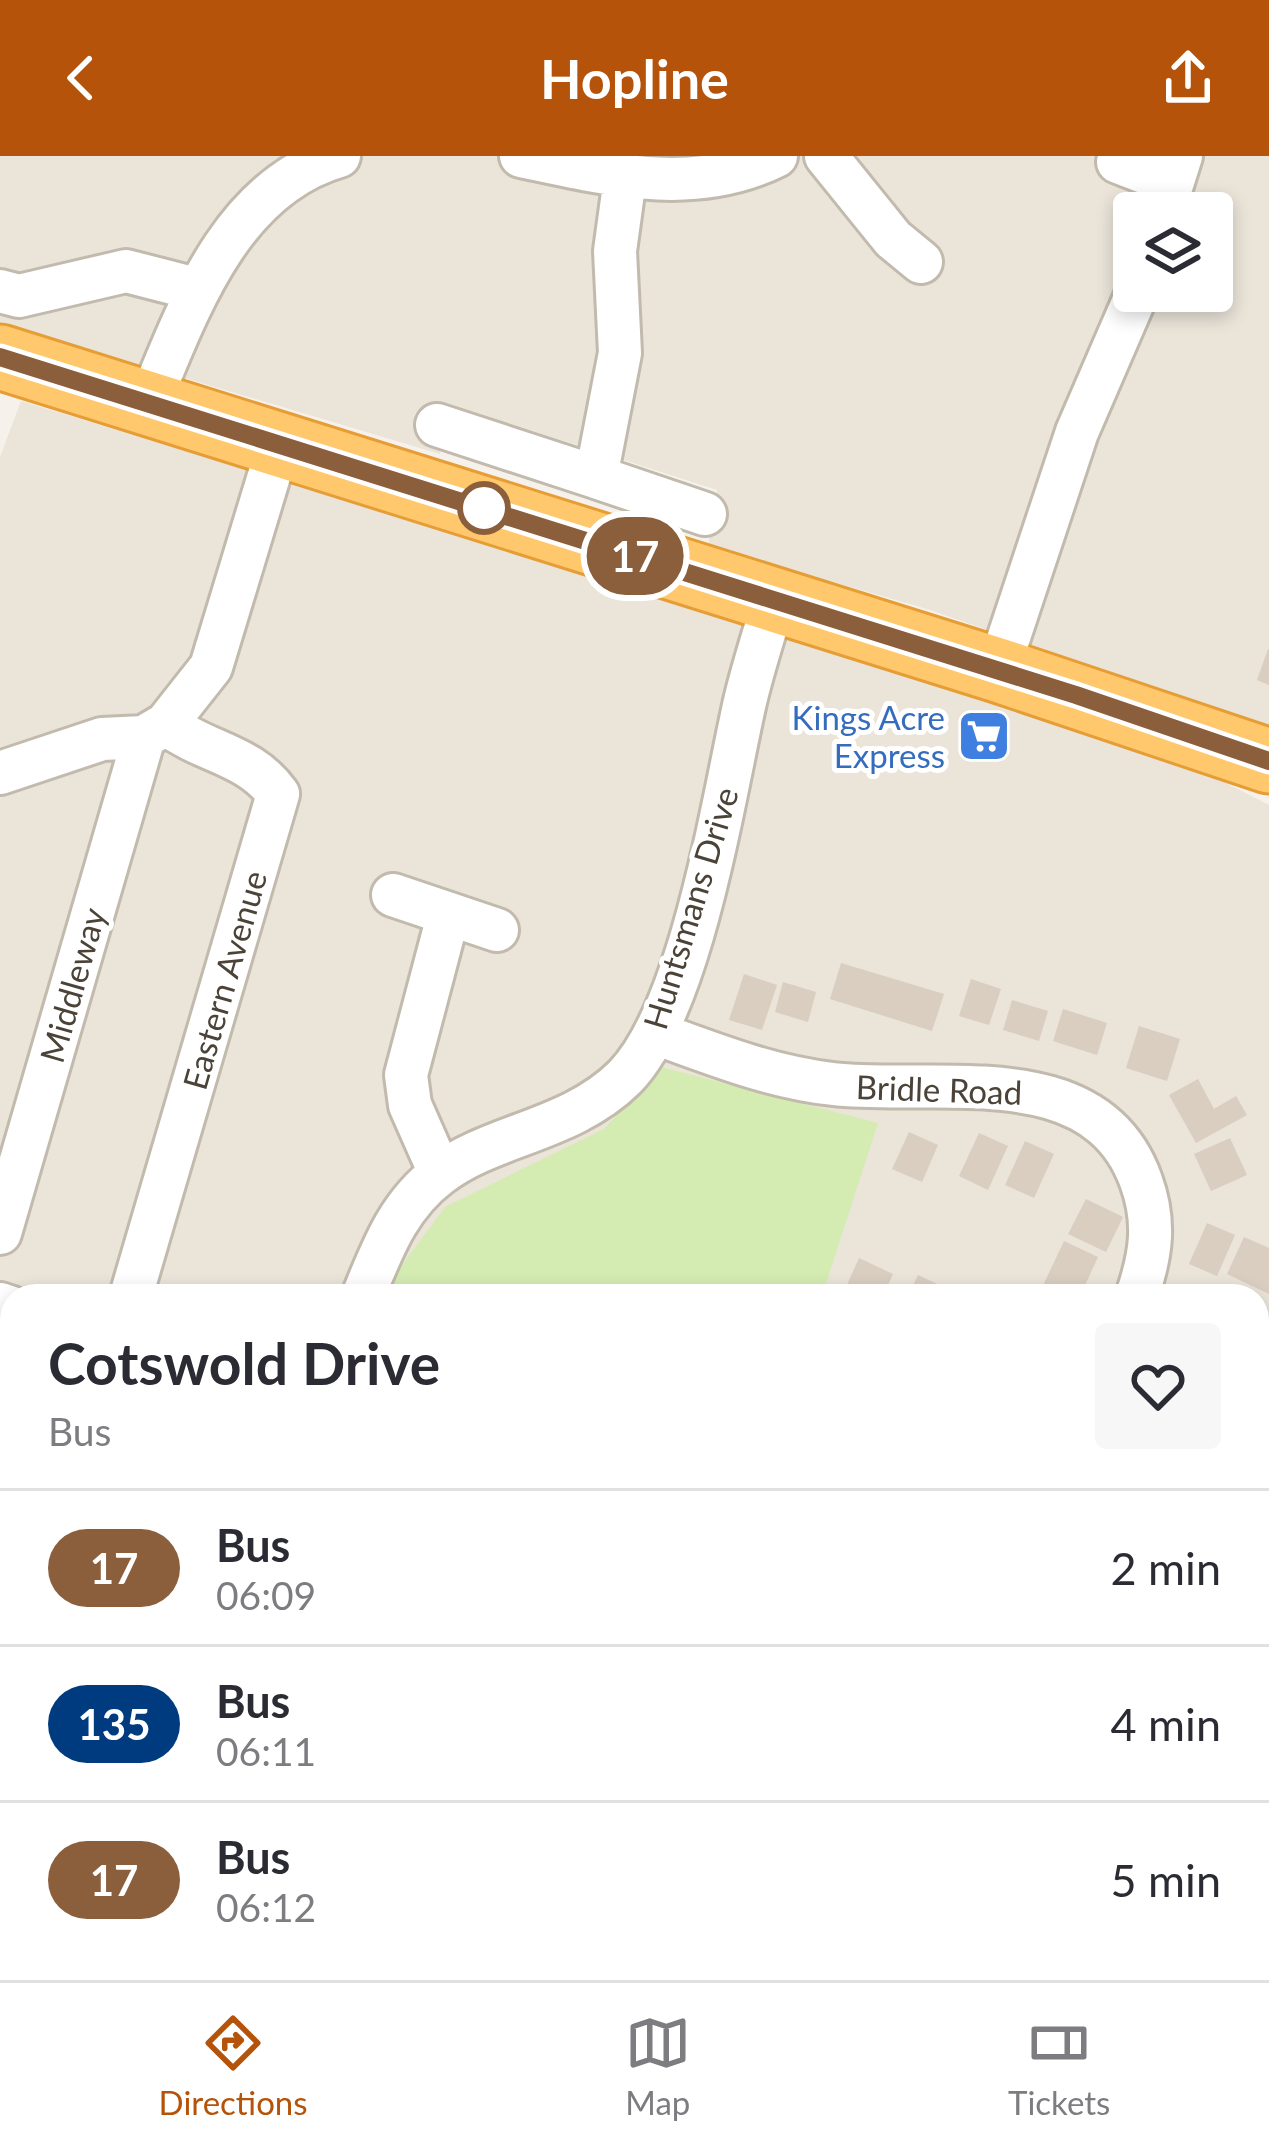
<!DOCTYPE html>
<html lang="en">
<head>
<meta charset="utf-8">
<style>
  body { margin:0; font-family:Lato,sans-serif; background:#f7f7f7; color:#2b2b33; height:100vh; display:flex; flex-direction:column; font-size:45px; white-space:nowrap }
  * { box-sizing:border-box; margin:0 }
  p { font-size:39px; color:#7c7c81 }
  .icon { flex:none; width:66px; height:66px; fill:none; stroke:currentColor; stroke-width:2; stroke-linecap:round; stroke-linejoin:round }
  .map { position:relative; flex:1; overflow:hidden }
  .panel { position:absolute; left:0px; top:1128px; width:1269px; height:696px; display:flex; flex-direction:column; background:#fff; border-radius:36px 36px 0 0; box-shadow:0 6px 18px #0003 }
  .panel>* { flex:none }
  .badge { padding:0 24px; border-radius:39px; font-size:42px; line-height:78px }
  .fabs { position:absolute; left:1113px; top:36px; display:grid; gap:24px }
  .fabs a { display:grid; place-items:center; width:120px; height:120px; border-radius:12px; background:#fff; box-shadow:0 6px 18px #0003; font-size:60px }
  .map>.badge { position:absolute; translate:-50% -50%; box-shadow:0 0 0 6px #fff }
  .round { display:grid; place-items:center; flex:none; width:126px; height:126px; border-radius:12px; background:#f7f7f7 }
  .summary { display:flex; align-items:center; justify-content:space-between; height:204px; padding:0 48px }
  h1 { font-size:57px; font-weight:700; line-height:90px }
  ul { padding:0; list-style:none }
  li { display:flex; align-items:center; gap:36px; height:156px; padding:0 48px; border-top:3px solid #e1e1e2 }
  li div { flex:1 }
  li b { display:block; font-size:45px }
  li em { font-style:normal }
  li .badge { min-width:132px; font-weight:700; text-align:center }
  header { display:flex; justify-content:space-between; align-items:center; height:156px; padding:0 48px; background:#b45309; color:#fff; font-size:54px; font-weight:700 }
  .dock { display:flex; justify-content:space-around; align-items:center; height:168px; border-top:3px solid #e1e1e2; background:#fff; font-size:33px; color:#7c7c81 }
  .dock a { display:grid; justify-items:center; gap:6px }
  .dock .selected { color:#b45309 }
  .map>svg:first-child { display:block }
</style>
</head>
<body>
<header><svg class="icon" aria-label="back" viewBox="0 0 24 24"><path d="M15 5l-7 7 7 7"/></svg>Hopline<svg class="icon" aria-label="share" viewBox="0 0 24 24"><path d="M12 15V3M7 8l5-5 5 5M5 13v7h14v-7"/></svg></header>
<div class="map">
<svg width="1269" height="1824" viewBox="0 0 1269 1824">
  <rect width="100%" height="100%" fill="#f6f2eb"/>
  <path fill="#eae4d9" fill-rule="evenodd" d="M 0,0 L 1269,0 L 1269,571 L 927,453 L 708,390 L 717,334 L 447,247 L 440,298 L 0,167 ZM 1134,57 L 1212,57 L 1212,135 L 1134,135 Z
    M 21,245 L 1152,589 L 1269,649 L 1269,1824 L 129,1824 L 103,1812 L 1257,1812 L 1257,1140 L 12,1140 L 12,1771 L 0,1765 L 0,301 Z"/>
  <path fill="#d4ecb2" d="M 661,911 L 878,967 L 822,1140 L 379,1140 L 445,1051 L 604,973 Z"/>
  <path fill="#d9cec0" d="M 1268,493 L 1269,493 L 1269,529 L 1257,524 Z
    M 841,807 L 944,838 L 932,875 L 830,843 Z
    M 744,818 L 777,829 L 762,874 L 729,864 Z
    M 971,823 L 1001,833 L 989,869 L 959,860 Z
    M 783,826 L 816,836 L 808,866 L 775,856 Z
    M 1012,844 L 1048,855 L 1039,885 L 1003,874 Z
    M 1063,853 L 1107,867 L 1097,899 L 1053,885 Z
    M 1139,870 L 1180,883 L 1167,925 L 1126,912 Z
    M 1198,923 L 1214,953 L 1236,940 L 1247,959 L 1196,987 L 1169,939 Z
    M 909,976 L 938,989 L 922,1026 L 892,1013 Z
    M 979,977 L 1008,990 L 988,1034 L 959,1020 Z
    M 1230,982 L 1247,1019 L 1211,1035 L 1194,998 Z
    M 1025,985 L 1054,998 L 1034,1042 L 1005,1029 Z
    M 1086,1043 L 1123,1061 L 1106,1096 L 1068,1078 Z
    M 1207,1067 L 1235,1079 L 1217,1120 L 1189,1108 Z
    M 1244,1081 L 1269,1092 L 1269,1138 L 1227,1118 Z
    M 1064,1085 L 1098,1101 L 1080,1140 L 1038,1140 Z
    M 859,1102 L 893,1118 L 883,1140 L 842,1140 Z
    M 918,1119 L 946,1132 L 963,1140 L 908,1140 Z
    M 1257,1296 L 1269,1301 L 1269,1349 L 1257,1344 Z
    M 1257,1350 L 1269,1355 L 1269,1374 L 1265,1372 L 1257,1389 Z"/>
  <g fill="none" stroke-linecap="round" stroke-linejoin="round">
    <g stroke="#c2baad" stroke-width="48">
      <path id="minor" d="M 521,0 C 606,18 694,41 776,0
        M 826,0 L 893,83 L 921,106
        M 1118,6 L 1172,27
        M 625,22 L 615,95 L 620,197 L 596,321 L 705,358
        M 1163,57 L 1181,0
        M 0,135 L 19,140 L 126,115 L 196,133
        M 149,247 C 188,153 231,31 339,0
        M 437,269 L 596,321
        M 998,514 L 1077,276 L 1138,135
        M 0,617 L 102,583 L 144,581 L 166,568 L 211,511 L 279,287
        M 393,739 L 497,774
        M 658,878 C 716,899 771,921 833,928 C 937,940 1096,899 1141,1025 C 1156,1066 1151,1099 1137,1140
        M 440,1017 L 410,949 L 406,919 L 448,760
        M 0,1077 L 144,581
        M 131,1140 L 278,638 C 249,598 207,598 166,568
        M 363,1140 C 382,1094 398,1049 440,1018 C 492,978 571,975 625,921 C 691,853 723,645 744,550 C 752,514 764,479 774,444
        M 0,1148 L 12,1152
        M 0,1566 L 12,1527
        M 430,1812 L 461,1824
        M 902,1812 L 903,1824
        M 1114,1824 L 1120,1812"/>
    </g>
    <g stroke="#e69d35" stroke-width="69">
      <path id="highway" d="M 0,201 L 998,514 L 1269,605"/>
    </g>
    <use href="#minor" stroke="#fff" stroke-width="42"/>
    <use href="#highway" stroke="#ffc86d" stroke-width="63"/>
  </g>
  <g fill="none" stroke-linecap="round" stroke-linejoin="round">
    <g stroke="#fff" stroke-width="27">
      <path id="line" d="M 0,201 L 1076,539 L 1269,605"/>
    </g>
    <use href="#line" stroke="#8b5e3c" stroke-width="18"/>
  </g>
  <defs>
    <g id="supermarket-square" transform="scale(2.7)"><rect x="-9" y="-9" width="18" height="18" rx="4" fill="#3f7fe0" stroke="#fff"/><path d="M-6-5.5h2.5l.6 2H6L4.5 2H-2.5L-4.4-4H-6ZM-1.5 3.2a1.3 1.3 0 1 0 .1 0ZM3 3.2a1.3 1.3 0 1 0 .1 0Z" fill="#fff"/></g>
  </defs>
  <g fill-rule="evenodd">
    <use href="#supermarket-square" x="984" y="580"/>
  </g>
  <circle fill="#fff" stroke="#8b5e3c" stroke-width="6" cx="484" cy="352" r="24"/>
  <g text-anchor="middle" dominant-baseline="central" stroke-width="10" stroke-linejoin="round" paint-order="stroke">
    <g font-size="33" fill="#366cbe" stroke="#fff" text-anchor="end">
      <text x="945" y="561">Kings Acre<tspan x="945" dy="38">Express</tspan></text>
    </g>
    <g font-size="33" fill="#4b4338" stroke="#fff">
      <text transform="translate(690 752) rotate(-73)">Huntsmans Drive</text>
      <text transform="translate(224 824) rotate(-74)">Eastern Avenue</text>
      <text transform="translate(72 829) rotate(-74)">Middleway</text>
      <text transform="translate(939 933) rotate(2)">Bridle Road</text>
    </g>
  </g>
</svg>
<div class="fabs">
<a><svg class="icon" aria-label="layers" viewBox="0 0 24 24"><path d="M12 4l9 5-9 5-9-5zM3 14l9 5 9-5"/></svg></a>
</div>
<b class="badge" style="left:635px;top:400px;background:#8b5e3c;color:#fff">17</b>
<section class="panel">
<div class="summary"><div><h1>Cotswold Drive</h1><p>Bus</p></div><a class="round"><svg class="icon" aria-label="heart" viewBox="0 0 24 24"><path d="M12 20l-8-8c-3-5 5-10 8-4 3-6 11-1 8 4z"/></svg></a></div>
<ul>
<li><span class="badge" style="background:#8b5e3c;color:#fff">17</span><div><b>Bus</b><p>06:09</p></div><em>2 min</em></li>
<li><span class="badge" style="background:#003b80;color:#fff">135</span><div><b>Bus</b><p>06:11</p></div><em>4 min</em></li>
<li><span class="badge" style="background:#8b5e3c;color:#fff">17</span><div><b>Bus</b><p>06:12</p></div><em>5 min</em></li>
</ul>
</section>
</div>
<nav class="dock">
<a class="selected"><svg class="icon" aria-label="directions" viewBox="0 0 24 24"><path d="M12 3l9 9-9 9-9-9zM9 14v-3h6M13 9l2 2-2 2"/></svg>Directions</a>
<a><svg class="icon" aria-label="map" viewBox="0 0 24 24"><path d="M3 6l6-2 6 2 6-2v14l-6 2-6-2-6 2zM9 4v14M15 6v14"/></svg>Map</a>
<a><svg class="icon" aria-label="tickets" viewBox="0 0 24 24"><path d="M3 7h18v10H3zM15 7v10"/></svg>Tickets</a>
</nav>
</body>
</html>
